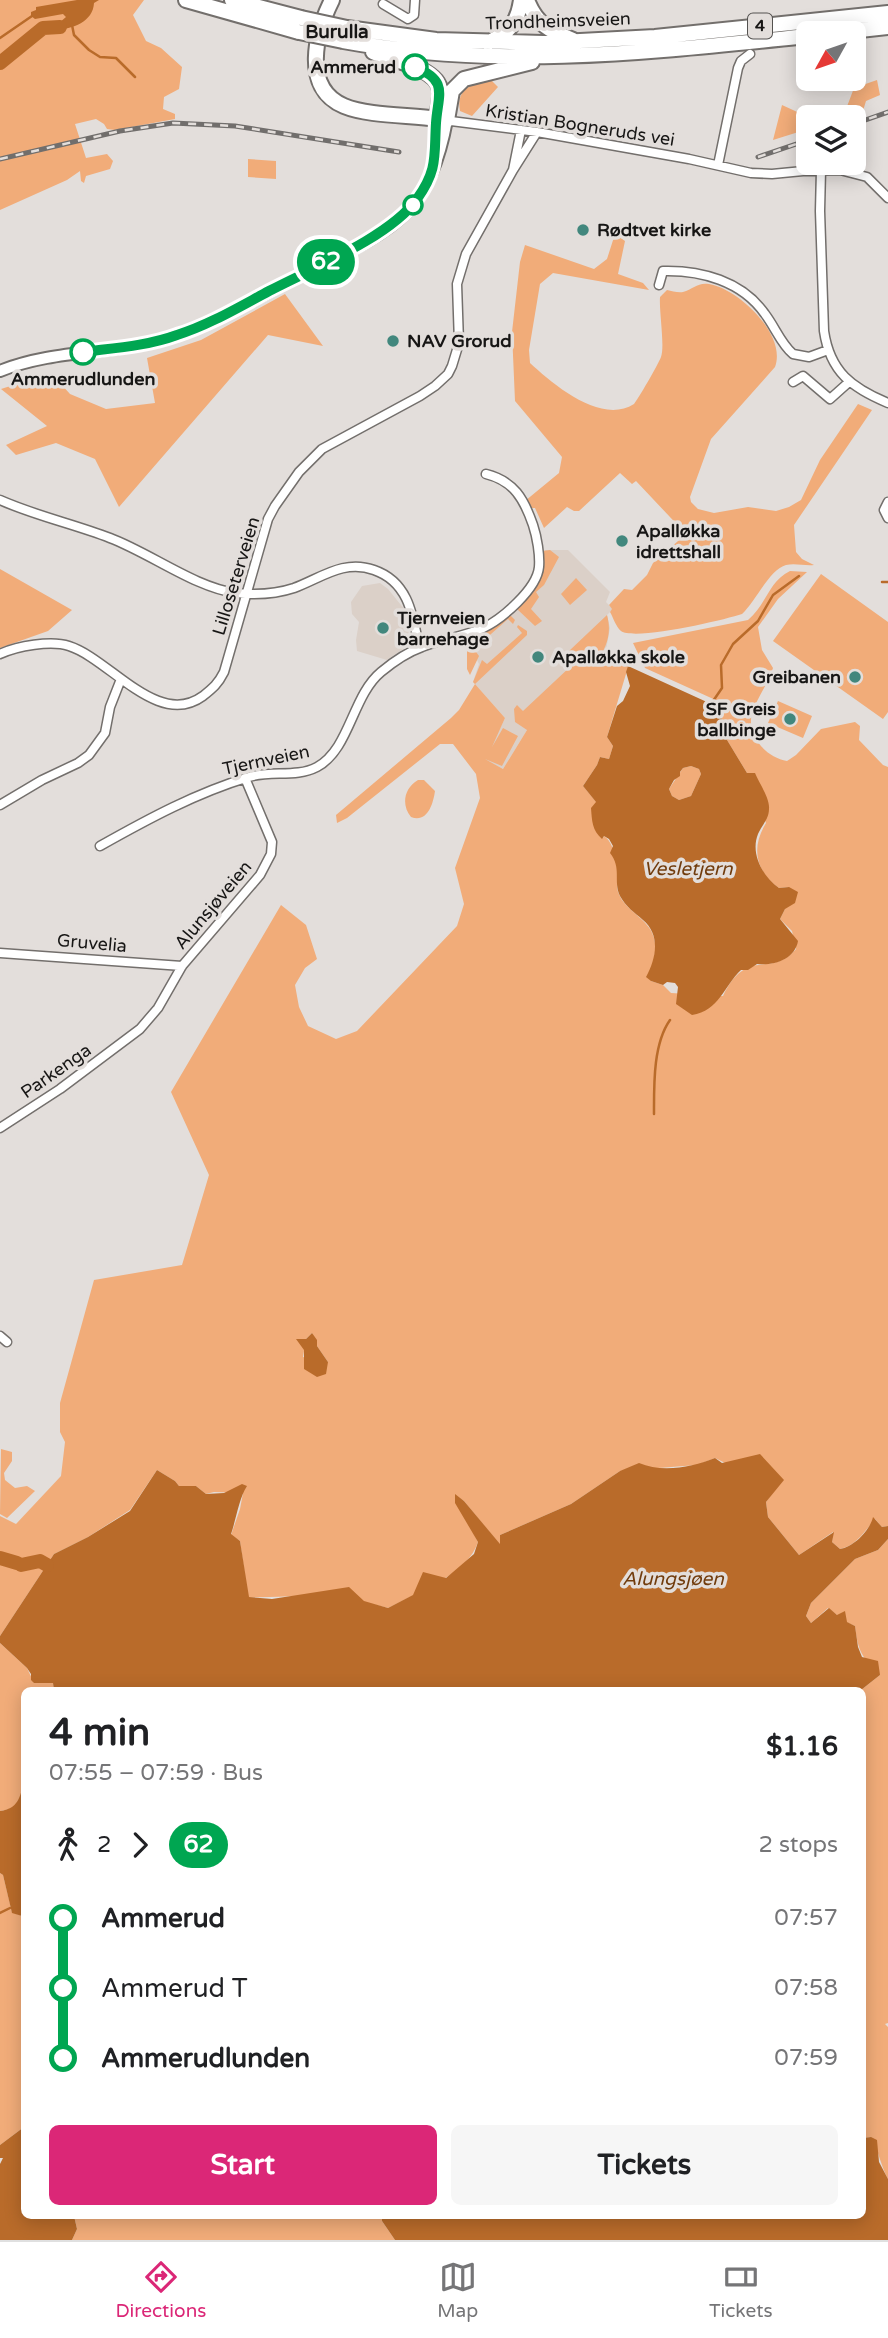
<!DOCTYPE html>
<html lang="en">
<head>
<meta charset="utf-8">
<style>
  body { margin:0; font-family:"Varela Round",sans-serif; background:#f6f6f6; color:#202124; height:100vh; display:flex; flex-direction:column; font-size:26px; white-space:nowrap }
  * { box-sizing:border-box; margin:0 }
  p { font-size:23px; color:#757577 }
  .icon { flex:none; width:38px; height:38px; fill:none; stroke:currentColor; stroke-width:2; stroke-linecap:round; stroke-linejoin:round }
  .map { position:relative; flex:1; overflow:hidden }
  .drawer { position:absolute; left:21px; top:1687px; width:845px; height:532px; display:flex; flex-direction:column; background:#fff; border-radius:10px; box-shadow:0 4px 18px #0003 }
  .drawer>* { flex:none }
  .badge { padding:0 14px; border-radius:23px; font-size:24px; line-height:46px }
  .needle { width:46px; rotate:230deg }
  .fabs { position:absolute; left:796px; top:21px; display:grid; gap:14px }
  .fabs a { display:grid; place-items:center; width:70px; height:70px; border-radius:10px; background:#fff; box-shadow:0 4px 18px #0003; font-size:35px }
  .map>.badge { position:absolute; translate:-50% -50%; box-shadow:0 0 0 4px #fff }
  .legs { display:flex; align-items:center; gap:10px; height:77px; padding:0 28px; font-size:23px }
  .legs p { margin-inline-start:auto }
  .overview { display:flex; align-items:center; justify-content:space-between; height:119px; padding:0 28px }
  h1 { font-size:38px; font-weight:800; line-height:52px }
  .cta { display:flex; gap:14px; margin-top:auto; padding:14px 28px }
  .cta a { flex:1; height:80px; border-radius:10px; background:#db2777; color:#fff; font-size:28px; font-weight:800; line-height:80px; text-align:center }
  .cta a+a { background:#f6f6f6; color:#202124 }
  ul { padding:0 28px; list-style:none }
  li { display:flex; align-items:center; gap:24px; height:70px; font-size:26px }
  li i { display:grid; place-items:center; width:10px; height:100%; margin:0 9px; background:currentColor }
  li i::after { content:''; width:18px; height:18px; margin:-9px; border:5px solid; border-radius:50%; background:#fff }
  li p { margin-inline-start:auto }
  li:first-child i { background:linear-gradient(#0000 50%,currentColor 0) }
  li:last-child i { background:linear-gradient(currentColor 50%,#0000 0) }
  .menu { display:flex; justify-content:space-around; align-items:center; height:98px; border-top:2px solid #e0e0e0; background:#fff; font-size:19px; color:#757577 }
  .menu a { display:grid; justify-items:center; gap:4px }
  .menu .current { color:#db2777 }
  .map>svg:first-child { display:block }
</style>
</head>
<body>
<div class="map">
<svg width="888" height="2240" viewBox="0 0 888 2240">
  <rect width="100%" height="100%" fill="#e3dedb"/>
  <path fill="#dbd0c8" d="M 545,550 L 568,550 L 610,592 L 606,602 L 613,609 L 607,615 L 610,628 L 606,650 L 527,730 L 503,769 L 485,760 L 505,718 L 473,682 L 479,664 L 467,640 L 497,625 L 517,608 Z
    M 380,583 L 388,589 L 405,610 L 409,635 L 408,643 L 403,649 L 387,660 L 357,651 L 356,640 L 359,622 L 352,614 L 351,602 L 362,586 Z"/>
  <path fill="#f1ac79" fill-rule="evenodd" d="M 0,0 L 144,0 L 133,15 L 146,41 L 161,48 L 182,67 L 179,89 L 164,97 L 163,109 L 175,114 L 175,119 L 115,130 L 107,129 L 104,124 L 96,119 L 75,124 L 86,158 L 107,154 L 113,161 L 110,169 L 86,176 L 84,183 L 81,181 L 80,171 L 67,180 L 0,210 Z
    M 490,79 L 498,87 L 472,116 L 460,111 C 456,89 471,84 490,79 Z
    M 877,80 L 880,95 L 866,101 L 862,114 L 843,117 L 854,88 Z
    M 782,105 L 806,116 L 825,112 L 827,117 L 808,117 L 808,129 L 773,140 Z
    M 248,159 L 276,161 L 276,179 L 248,177 Z
    M 615,234 L 625,241 L 618,274 L 643,283 L 649,290 L 553,273 L 540,284 L 529,350 L 530,363 C 554,385 601,425 634,404 C 637,401 659,363 661,357 C 665,346 659,312 660,297 L 667,290 C 672,291 678,293 683,292 C 693,289 698,282 709,284 C 739,289 787,335 775,367 L 711,439 L 690,497 L 691,502 L 698,509 L 714,513 L 748,507 L 776,511 L 789,507 L 801,500 L 820,460 L 858,404 L 872,410 L 794,525 L 796,552 L 802,559 L 814,565 C 805,566 795,563 786,565 C 770,569 755,602 742,614 C 724,620 635,641 621,631 C 616,627 613,617 610,612 L 612,609 L 609,605 L 624,589 L 632,590 L 647,575 L 653,563 L 686,534 L 636,481 L 632,484 L 620,473 L 579,511 L 574,511 L 567,507 L 544,528 L 535,508 L 529,508 L 525,501 L 559,473 L 562,457 L 515,401 L 512,332 L 520,262 L 525,245 L 594,269 L 607,259 Z
    M 285,294 L 323,346 L 268,335 L 119,507 L 95,459 L 56,443 L 16,455 L 6,445 L 47,426 L 1,389 L 51,373 L 70,394 L 106,409 L 155,403 L 147,358 L 201,340 Z
    M 550,550 L 559,557 L 544,585 L 536,592 L 539,597 L 531,609 L 542,621 L 535,626 L 517,609 L 527,595 L 542,551 Z
    M 0,569 L 72,610 L 48,631 L 0,648 Z
    M 790,571 L 807,572 L 778,599 L 758,627 L 762,650 L 773,668 C 768,684 757,698 752,713 C 746,736 766,757 787,761 L 796,755 L 821,729 L 855,722 L 860,726 L 859,740 L 883,765 L 888,767 L 888,1526 L 882,1527 L 875,1519 C 865,1531 856,1546 840,1549 L 832,1542 L 833,1532 L 799,1555 L 768,1517 L 766,1502 L 776,1488 L 715,1458 L 697,1465 L 620,1471 L 571,1504 L 500,1535 L 500,1545 L 464,1501 L 455,1495 L 478,1542 C 468,1574 417,1593 388,1608 C 360,1600 329,1597 299,1596 C 282,1596 266,1598 248,1597 L 240,1541 L 231,1535 L 240,1509 L 243,1493 L 214,1492 L 206,1494 L 196,1486 L 179,1486 L 175,1481 L 157,1470 L 130,1510 L 88,1537 L 54,1554 L 0,1636 L 0,1516 L 16,1524 L 61,1476 L 65,1442 L 60,1432 L 60,1403 L 94,1280 L 182,1265 L 209,1175 L 171,1092 L 281,905 L 306,925 L 317,959 L 305,968 L 295,985 L 299,1007 L 308,1026 L 336,1039 L 357,1031 L 457,926 L 464,904 L 455,868 L 480,798 L 476,774 L 453,744 L 440,744 L 347,818 L 337,823 L 336,815 L 451,718 L 459,710 L 475,684 L 473,682 L 482,660 L 487,664 L 522,633 L 517,627 L 518,625 L 527,631 L 527,635 L 475,684 L 505,718 L 492,747 L 503,728 L 518,736 L 502,766 L 485,759 L 503,769 L 527,730 L 515,722 L 514,709 L 517,705 L 523,711 L 571,666 L 563,657 L 567,653 L 571,655 L 569,651 L 607,615 C 612,633 607,647 596,663 L 622,650 L 632,654 L 607,737 L 613,746 L 609,759 L 600,757 L 597,765 L 583,786 L 597,803 L 603,838 L 604,836 C 613,841 619,865 619,876 C 618,882 616,885 618,892 C 625,912 649,918 654,938 C 658,952 651,967 651,981 L 663,985 L 671,993 L 723,996 C 747,946 770,979 796,949 L 792,931 L 780,919 L 785,909 L 789,887 L 779,888 C 755,871 751,847 766,823 L 747,773 L 724,735 L 720,702 L 645,668 L 633,643 L 748,620 C 767,604 768,582 790,571 ZM 312,1333 L 317,1346 L 328,1362 L 303,1357 L 306,1339 Z
    M 821,574 L 888,622 L 888,712 L 883,719 L 773,641 Z
    M 576,578 L 587,590 L 570,605 L 561,594 Z
    M 510,615 L 515,620 L 513,624 L 508,619 L 474,649 L 479,656 L 470,675 L 467,669 L 467,640 L 486,632 Z
    M 778,701 L 812,716 L 803,738 L 768,723 Z
    M 691,766 L 699,769 L 701,774 L 691,796 L 679,800 L 672,796 L 669,789 L 683,768 Z
    M 418,780 L 424,780 L 435,791 C 433,805 427,823 411,817 C 401,805 404,788 418,780 Z
    M 1,1449 L 12,1452 L 12,1461 L 4,1473 L 5,1480 L 15,1488 L 27,1486 L 35,1491 L 7,1518 L 0,1514 Z
    M 888,1539 L 888,2023 L 885,2024 L 888,2027 L 888,2179 C 880,2164 879,2151 871,2137 L 863,2138 L 861,1690 L 880,1675 C 862,1657 858,1652 855,1626 L 846,1622 L 828,1608 L 811,1623 L 806,1616 L 811,1603 L 855,1559 L 878,1550 Z
    M 0,1643 L 27,1668 L 34,1683 L 53,1682 L 54,1690 L 24,1690 C 24,1715 30,1782 19,1801 C 15,1808 7,1810 0,1811 Z
    M 0,1873 L 3,1875 L 12,1912 L 22,1916 L 24,1915 L 24,2127 L 0,2145 Z
    M 74,2216 L 382,2216 L 382,2221 L 395,2240 L 72,2240 L 77,2229 Z"/>
  <path fill="#b96b2a" fill-rule="evenodd" d="M 77,0 L 99,0 L 94,3 C 93,26 61,33 43,28 L 59,23 L 66,17 L 63,14 L 35,19 L 31,16 L 31,12 L 36,10 L 36,7 Z
    M 628,666 L 720,708 L 724,735 L 747,773 L 755,773 C 759,783 770,798 769,809 C 769,819 762,825 758,834 C 750,854 763,877 779,888 L 789,887 L 798,892 L 795,903 L 785,909 L 780,919 L 798,941 C 795,959 774,966 757,964 L 748,970 L 741,970 C 724,986 719,1011 692,1015 L 676,1004 L 678,987 L 675,983 L 667,982 L 663,985 L 651,981 L 646,977 C 656,959 661,935 643,920 C 634,912 626,907 620,896 C 613,881 622,868 610,853 L 613,846 L 609,839 L 604,836 L 602,839 C 592,830 592,821 591,808 L 596,802 L 583,786 L 597,765 L 600,757 L 609,759 L 613,746 L 607,737 L 617,706 L 623,701 L 630,686 L 626,672 ZM 691,766 L 699,769 L 701,774 L 691,796 L 679,800 L 672,796 L 669,789 L 674,780 L 680,776 L 680,772 L 683,768 Z
    M 312,1333 L 317,1340 L 317,1346 L 328,1362 L 326,1374 L 317,1377 L 304,1369 L 304,1350 L 296,1339 L 306,1339 Z
    M 760,1454 L 784,1480 L 766,1502 L 768,1517 L 799,1555 L 834,1532 L 832,1542 L 840,1549 C 854,1547 870,1530 873,1517 L 882,1527 L 888,1526 L 888,1539 L 878,1550 L 855,1559 L 811,1603 L 806,1616 L 811,1623 L 829,1608 L 837,1615 L 845,1611 L 847,1622 L 855,1626 L 858,1647 L 862,1657 L 878,1661 L 880,1675 L 861,1690 L 54,1690 L 53,1683 L 34,1683 L 31,1680 L 31,1674 L 27,1668 L 0,1643 L 0,1636 L 54,1554 L 88,1537 L 130,1511 L 157,1470 L 175,1481 L 179,1486 L 196,1486 L 206,1494 L 224,1493 L 242,1484 L 247,1486 C 239,1498 236,1520 231,1534 L 240,1541 L 249,1597 L 272,1599 L 349,1587 L 364,1601 L 388,1608 L 413,1595 L 423,1572 L 446,1578 L 474,1554 L 478,1542 L 455,1503 L 455,1494 L 464,1501 L 500,1544 L 500,1535 L 571,1504 L 620,1471 L 639,1463 C 662,1473 693,1467 715,1458 L 722,1463 Z
    M 24,1782 L 24,1915 L 22,1916 L 12,1913 L 3,1875 L 0,1873 L 0,1811 C 18,1809 20,1797 24,1782 Z
    M 24,2127 L 24,2216 L 74,2216 L 77,2229 L 72,2240 L 0,2240 L 0,2164 L 3,2158 L 0,2158 L 0,2145 Z
    M 871,2137 L 877,2140 L 879,2162 L 888,2179 L 888,2240 L 395,2240 L 382,2221 L 382,2216 L 863,2216 L 863,2138 Z"/>
  <g fill="none" stroke-linecap="round" stroke-linejoin="round">
    <path stroke="#b96b2a" stroke-width="2.5" d="M 72,25 L 74,35 L 89,50 L 100,57 L 116,58 L 135,77
      M 0,38 L 32,16
      M 882,582 L 888,582
      M 711,704 L 722,688 L 721,665 L 733,644 L 758,621 L 773,595 L 799,576
      M 654,1114 C 654,1085 653,1044 670,1020
      M 0,1913 L 10,1908"/>
    <path stroke="#b96b2a" stroke-width="14" d="M 0,63 L 43,28 L 60,27
      M 0,1558 L 17,1563
      M 21,1565 L 40,1561 L 47,1565"/>
    <g stroke="#736f6c" stroke-width="11">
      <path id="street" d="M 383,4 L 408,19 L 414,15 L 415,0
        M 443,120 L 537,132 L 689,159 L 751,173 L 772,174 L 803,171 L 840,170 L 867,177 L 888,198
        M 521,130 L 513,170 L 537,132
        M 718,165 L 738,68 L 741,61 L 750,54
        M 821,170 L 820,211 L 824,331 C 830,372 852,388 888,403
        M 659,285 L 663,271 C 701,270 742,281 765,314 C 775,327 781,344 793,354 L 809,357 L 828,350
        M 793,382 L 803,376 L 830,399 L 849,382
        M 0,500 C 36,516 74,524 110,538 C 150,553 196,588 236,593 C 255,595 276,594 294,588 C 321,578 344,559 374,570 C 409,582 413,616 419,647
        M 888,502 L 884,510 L 888,518
        M 0,654 C 17,646 51,640 69,646 C 110,659 158,729 203,696 C 213,688 218,684 224,672 L 268,519 L 275,506 L 299,472 L 322,449 L 420,396 L 435,386 L 448,374 L 452,366 L 459,343 L 457,284 L 466,254 L 513,170
        M 0,805 L 42,780 L 78,763 L 89,755 L 105,733 L 110,707 L 121,679
        M 100,846 C 148,819 196,793 249,777 C 271,770 296,778 317,767 C 350,749 352,696 381,672 C 393,662 408,652 422,647 C 442,639 463,637 483,628 C 502,619 537,589 539,567 C 540,555 537,537 533,525 C 524,499 514,481 486,474
        M 0,953 L 182,966
        M 0,1128 L 60,1089 L 140,1029 L 158,1008 L 182,966 L 260,875 L 271,854 L 272,842 L 245,778
        M 0,1336 L 7,1342"/>
    </g>
    <g stroke="#736f6c" stroke-width="14">
      <path id="secondary" d="M 436,151 L 437,119
        M 0,371 C 52,350 109,354 162,340 C 210,327 253,299 297,277 C 332,259 380,240 407,212 C 430,188 441,153 447,120"/>
    </g>
    <g stroke="#736f6c" stroke-width="18">
      <path id="highway" d="M 186,0 L 299,32
        M 232,0 L 301,18
        M 332,0 C 316,32 301,88 344,106 C 368,116 410,115 437,119 C 438,110 441,99 440,90 C 438,68 391,60 373,52
        M 527,0 C 536,24 550,31 573,40
        M 347,28 L 436,40 L 543,43 L 655,37 L 888,13
        M 833,33 L 888,27
        M 343,41 C 501,70 651,52 808,36
        M 488,43 C 509,32 518,23 521,0
        M 447,120 L 452,91 L 464,79 L 532,62"/>
    </g>
    <use href="#street" stroke="#fff" stroke-width="8"/>
    <use href="#secondary" stroke="#fff" stroke-width="10"/>
    <use href="#highway" stroke="#fff" stroke-width="14"/>
    <g stroke="#716e6c" stroke-width="5">
      <path id="rail" d="M 854,124 L 888,112
        M 758,157 L 808,140
        M 0,159 L 120,131 L 173,123 L 235,126 L 399,152"/>
    </g>
    <use href="#rail" stroke="#e3dedb" stroke-width="2.5" stroke-dasharray="8" stroke-linecap="butt"/>
    <g stroke="#736f6c" stroke-width="18" stroke-linecap="butt">
      <path id="highway-bridge" d="M 301,18 L 347,28
        M 299,32 L 343,41"/>
    </g>
    <use href="#highway-bridge" stroke="#fff" stroke-width="14"/>
  </g>
  <g fill="none" stroke-linecap="round" stroke-linejoin="round">
    <g stroke="#fff" stroke-width="16">
      <path id="line-1" d="M 83,352 C 114,348 147,346 177,335 C 209,325 239,307 269,291 C 311,269 390,237 417,199 C 438,170 434,156 436,123 C 438,94 449,81 415,67"/>
    </g>
    <use href="#line-1" stroke="#00a651" stroke-width="10"/>
  </g>
  <g fill="#fff" stroke="#00a651" stroke-width="3.5">
    <circle cx="415" cy="67" r="12"/>
    <circle cx="413" cy="205" r="9"/>
    <circle cx="83" cy="352" r="12"/>
  </g>
  <g fill="#42877d" stroke="#e3dedb" stroke-width="2.5">
    <circle cx="583" cy="230" r="7"/>
    <circle cx="393" cy="341" r="7"/>
    <circle cx="622" cy="541" r="7"/>
    <circle cx="383" cy="628" r="7"/>
    <circle cx="538" cy="657" r="7"/>
    <circle cx="855" cy="677" r="7"/>
    <circle cx="790" cy="719" r="7"/>
  </g>
  <g text-anchor="middle" dominant-baseline="central" stroke-width="7" stroke-linejoin="round" paint-order="stroke">
    <rect fill="#e3dedb" stroke="#545250" stroke-width="2" x="748" y="13.5" width="24" height="25" rx="5"/>
    <g font-size="16" font-weight="bold" fill="#171615">
      <text x="760" y="26">4</text>
    </g>
    <g font-size="18" fill="#171615" stroke="#e3dedb">
      <text transform="translate(558 21) rotate(-2)">Trondheimsveien</text>
      <text transform="translate(580 125) rotate(9)">Kristian Bogneruds vei</text>
      <text transform="translate(236 576) rotate(-73)">Lilloseterveien</text>
      <text transform="translate(266 760) rotate(-12)">Tjernveien</text>
      <text transform="translate(213 905) rotate(-50)">Alunsjøveien</text>
      <text transform="translate(92 943) rotate(5)">Gruvelia</text>
      <text transform="translate(56 1071) rotate(-35)">Parkenga</text>
    </g>
    <g font-size="18" font-weight="bold" fill="#171615" stroke="#e3dedb" text-anchor="end">
      <text x="396" y="67">Ammerud</text>
      <text x="83" y="379" text-anchor="middle">Ammerudlunden</text>
    </g>
    <g font-size="18" font-weight="bold" fill="#171615" stroke="#e3dedb" text-anchor="start">
      <text x="597" y="230">Rødtvet kirke</text>
      <text x="407" y="341">NAV Grorud</text>
      <text x="636" y="531">Apalløkka<tspan x="636" dy="21">idrettshall</tspan></text>
      <text x="397" y="618">Tjernveien<tspan x="397" dy="21">barnehage</tspan></text>
      <text x="552" y="657">Apalløkka skole</text>
      <text x="841" y="677" text-anchor="end">Greibanen</text>
      <text x="776" y="709" text-anchor="end">SF Greis<tspan x="776" dy="21">ballbinge</tspan></text>
    </g>
    <g font-size="19" font-weight="bold" fill="#171615" stroke="#e3dedb">
      <text x="337" y="32">Burulla</text>
    </g>
    <g font-size="19" font-style="italic" fill="#713c0d" stroke="#e3dedb">
      <text x="688" y="869">Vesletjern</text>
      <text x="673" y="1579">Alungsjøen</text>
    </g>
  </g>
</svg>
<div class="fabs">
<a><svg class="needle" viewBox="-14 -14 28 28"><path d="M0-13l5 13h-10z" fill="#e53935"/><path d="M0 13l5-13h-10z" fill="#757577"/></svg></a>
<a><svg class="icon" aria-label="layers" viewBox="0 0 24 24"><path d="M12 4l9 5-9 5-9-5zM3 14l9 5 9-5"/></svg></a>
</div>
<b class="badge" style="left:326px;top:262px;background:#00a651;color:#fff">62</b>
<section class="drawer">
<div class="overview"><div><h1>4 min</h1><p>07:55 – 07:59 · Bus</p></div><b>$1.16</b></div>
<div class="legs"><svg class="icon" aria-label="walk" viewBox="0 0 24 24"><circle cx="13" cy="4" r="2"/><path d="M13 8l-2 6 4 7M11 14l-3 7M7 12l3-4h3l4 4"/></svg>2<svg class="icon" aria-label="forward" viewBox="0 0 24 24"><path d="M9 5l7 7-7 7"/></svg><b class="badge" style="background:#00a651;color:#fff">62</b><p>2 stops</p></div>
<ul>
<li><i style="color:#00a651"></i><b>Ammerud</b><p>07:57</p></li>
<li><i style="color:#00a651"></i><span>Ammerud T</span><p>07:58</p></li>
<li><i style="color:#00a651"></i><b>Ammerudlunden</b><p>07:59</p></li>
</ul>
<div class="cta"><a>Start</a><a>Tickets</a></div>
</section>
</div>
<nav class="menu">
<a class="current"><svg class="icon" aria-label="directions" viewBox="0 0 24 24"><path d="M12 3l9 9-9 9-9-9zM9 14v-3h6M13 9l2 2-2 2"/></svg>Directions</a>
<a><svg class="icon" aria-label="map" viewBox="0 0 24 24"><path d="M3 6l6-2 6 2 6-2v14l-6 2-6-2-6 2zM9 4v14M15 6v14"/></svg>Map</a>
<a><svg class="icon" aria-label="tickets" viewBox="0 0 24 24"><path d="M3 7h18v10H3zM15 7v10"/></svg>Tickets</a>
</nav>
</body>
</html>
